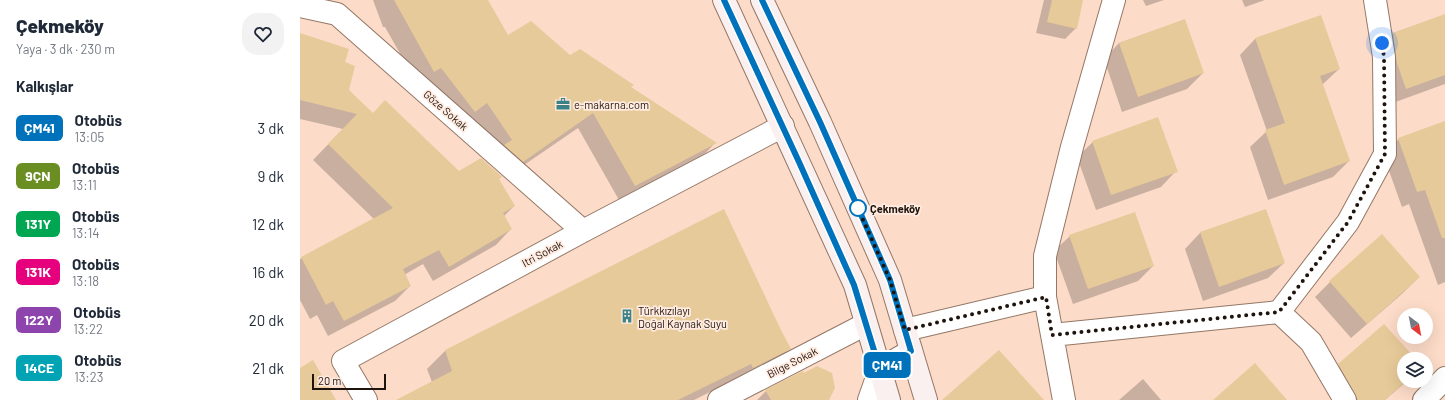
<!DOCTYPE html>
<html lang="tr">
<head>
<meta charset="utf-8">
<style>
  body { margin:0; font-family:Barlow,sans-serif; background:#f2f2f3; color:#1f2937; height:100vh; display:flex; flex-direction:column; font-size:15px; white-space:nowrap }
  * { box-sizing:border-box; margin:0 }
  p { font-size:13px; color:#747a83 }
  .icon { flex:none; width:22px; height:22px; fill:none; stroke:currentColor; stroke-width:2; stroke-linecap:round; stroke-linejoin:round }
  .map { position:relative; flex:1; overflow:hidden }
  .drawer { display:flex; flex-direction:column; background:#fff; width:300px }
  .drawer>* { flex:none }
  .badge { padding:0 8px; border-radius:6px; font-size:14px; line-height:26px }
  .needle { width:26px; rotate:148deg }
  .tools { position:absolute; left:1097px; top:308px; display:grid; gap:8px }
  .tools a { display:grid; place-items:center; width:36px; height:36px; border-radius:50%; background:#fff; box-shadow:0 4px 16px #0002; font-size:20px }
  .scale { position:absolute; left:12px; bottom:10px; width:74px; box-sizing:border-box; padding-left:4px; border:2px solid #1f140d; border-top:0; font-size:11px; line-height:14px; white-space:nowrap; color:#1f140d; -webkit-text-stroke:3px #ffebe0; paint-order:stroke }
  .you { position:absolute; width:20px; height:20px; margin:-10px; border:3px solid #fff; border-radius:50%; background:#1a73e8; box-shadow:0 0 0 6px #1a73e833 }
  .map>.badge { position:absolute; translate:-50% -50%; box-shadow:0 0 0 2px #fff }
  h2 { padding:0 16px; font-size:15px; line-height:36px }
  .round { display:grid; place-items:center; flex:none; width:42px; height:42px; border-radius:16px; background:#f2f2f3 }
  .head { display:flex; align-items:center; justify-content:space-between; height:68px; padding:0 16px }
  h1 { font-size:19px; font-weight:800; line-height:30px }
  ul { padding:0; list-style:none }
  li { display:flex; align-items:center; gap:12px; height:48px; padding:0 16px }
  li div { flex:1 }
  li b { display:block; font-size:15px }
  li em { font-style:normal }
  li .badge { min-width:44px; font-weight:700; text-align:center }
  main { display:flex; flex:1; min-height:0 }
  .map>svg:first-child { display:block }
</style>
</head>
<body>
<main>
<section class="drawer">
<div class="head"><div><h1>Çekmeköy</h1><p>Yaya · 3 dk · 230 m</p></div><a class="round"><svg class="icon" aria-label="heart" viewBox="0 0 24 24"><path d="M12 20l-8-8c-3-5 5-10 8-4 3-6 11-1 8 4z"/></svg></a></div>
<h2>Kalkışlar</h2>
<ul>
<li><span class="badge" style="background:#0072bc;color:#fff">ÇM41</span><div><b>Otobüs</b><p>13:05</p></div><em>3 dk</em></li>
<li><span class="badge" style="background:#6b8e23;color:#fff">9ÇN</span><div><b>Otobüs</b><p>13:11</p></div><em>9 dk</em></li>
<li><span class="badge" style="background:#00a651;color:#fff">131Y</span><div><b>Otobüs</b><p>13:14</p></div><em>12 dk</em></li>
<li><span class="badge" style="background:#e6007e;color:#fff">131K</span><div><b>Otobüs</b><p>13:18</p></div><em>16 dk</em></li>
<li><span class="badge" style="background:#8e44ad;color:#fff">122Y</span><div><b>Otobüs</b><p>13:22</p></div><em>20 dk</em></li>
<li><span class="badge" style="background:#00a3b4;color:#fff">14CE</span><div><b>Otobüs</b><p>13:23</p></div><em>21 dk</em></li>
</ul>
</section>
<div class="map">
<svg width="1145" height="400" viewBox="0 0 1145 400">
  <rect width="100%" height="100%" fill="#fcdbc8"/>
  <path fill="#0003" d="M 73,0 L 187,0 L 208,36 L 270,56 L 330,87 L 415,143 L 401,158 L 319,200 L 278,128 L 208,176 L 196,154 L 172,117 L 159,127 L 119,87 L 85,27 L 83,27 Z
    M 744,0 L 782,0 L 776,28 L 765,39 L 736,33 Z
    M 843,0 L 864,0 L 846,6 Z
    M 942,0 L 965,0 L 945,7 Z
    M 1145,15 L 1145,84 L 1090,104 L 1078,49 L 1093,33 Z
    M 1020,16 L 1039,69 L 1022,85 L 1049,161 L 1033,177 L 968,200 L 950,147 L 967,131 L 940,55 L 955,39 Z
    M 884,20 L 903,73 L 887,89 L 822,112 L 804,59 L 819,43 Z
    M 0,34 L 44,63 L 48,90 L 72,114 L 159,172 L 198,179 L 214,206 L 204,216 L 211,229 L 196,245 L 133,281 L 123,264 L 104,275 L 110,286 L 95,301 L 28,336 L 17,315 L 10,319 L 0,300 L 0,259 L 74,219 L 13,160 L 43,129 L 0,119 Z
    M 1145,122 L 1145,282 L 1138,285 L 1109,204 L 1102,207 L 1083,154 L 1099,139 Z
    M 793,142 L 876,171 L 861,187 L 796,210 L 777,157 Z
    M 965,210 L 984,263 L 968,278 L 903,301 L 885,249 L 900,233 Z
    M 770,236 L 853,266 L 838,281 L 773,304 L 754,251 Z
    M 1119,277 L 1103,293 L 1051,338 L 1015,297 L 1030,282 Z
    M 1084,325 L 1114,359 L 1104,359 L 1104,381 L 1107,381 L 1085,400 L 1035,400 L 1024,380 Z
    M 479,329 L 490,348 L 472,366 L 432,381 L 394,400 L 106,400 L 132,382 L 127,369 L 145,351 Z
    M 843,379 L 861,400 L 819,400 Z
    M 466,391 L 528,400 L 457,400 Z"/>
  <path fill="#e7ca99" d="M 94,0 L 188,0 L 208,35 L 231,21 L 270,55 L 280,49 L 334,85 L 331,87 L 417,143 L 335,186 L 293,113 L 223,162 L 204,145 L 212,140 L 187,103 L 175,112 L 141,68 L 134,72 Z
    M 752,0 L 783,0 L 777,29 L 747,22 Z
    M 1145,14 L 1145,75 L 1106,89 L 1097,63 L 1093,33 Z
    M 1021,15 L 1040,69 L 1020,76 L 1050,161 L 984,185 L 965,130 L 985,123 L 955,38 Z
    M 885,19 L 904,73 L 838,97 L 819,43 Z
    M 0,33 L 49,49 L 45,62 L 55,66 L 49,90 L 73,113 L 85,100 L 159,171 L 181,158 L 202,177 L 199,179 L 215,206 L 203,213 L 212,229 L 149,267 L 139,250 L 103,269 L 111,286 L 44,321 L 33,301 L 26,305 L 1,257 L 93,208 L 28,144 L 57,114 L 0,100 Z
    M 858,117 L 878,172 L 811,195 L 792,141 Z
    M 1145,121 L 1145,238 L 1142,238 L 1125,190 L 1117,192 L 1098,138 Z
    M 424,209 L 480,328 L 491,349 L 453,368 L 451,364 L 378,400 L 96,400 L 152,371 L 145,350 Z
    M 966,209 L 985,263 L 919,287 L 900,232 Z
    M 835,212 L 854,266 L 788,289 L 769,235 Z
    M 1082,234 L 1120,277 L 1067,324 L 1029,281 Z
    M 1084,324 L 1116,359 L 1104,359 L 1104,381 L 1106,381 L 1085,400 L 1058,400 L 1038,364 Z
    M 699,350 L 744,400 L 642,400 Z
    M 13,360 L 36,400 L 0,400 L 0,368 Z
    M 955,363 L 987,400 L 913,400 Z
    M 517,366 L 532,373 L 535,388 L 529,400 L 471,400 L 465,390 L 503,371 L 504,373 Z"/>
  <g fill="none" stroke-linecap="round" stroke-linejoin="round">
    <g stroke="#947766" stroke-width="24">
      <path id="street" d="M 0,6 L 37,14 L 283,231
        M 979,312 L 1048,222 L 1085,154 L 1084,57 L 1075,0
        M 605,330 L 745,297
        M 752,335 L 979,312 L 1011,342 L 1045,400
        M 66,400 L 43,361 L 283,231 L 483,126
        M 419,400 L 566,324
        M 569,400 L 580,369 L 611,351
        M 764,400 L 745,297 L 745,256 L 772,147 L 814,0
        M 1124,400 L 1145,378"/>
    </g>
    <g stroke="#947766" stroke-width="24">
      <path id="secondary" d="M 424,0 L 555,285 L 589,400
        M 462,0 L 520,122 L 590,280 L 626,400"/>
    </g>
    <use href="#street" stroke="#fff" stroke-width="22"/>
    <use href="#secondary" stroke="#f9f0ef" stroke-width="22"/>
  </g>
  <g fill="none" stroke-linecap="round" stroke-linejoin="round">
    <g stroke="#fff" stroke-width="9">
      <path id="line" d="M 424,0 L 499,162 L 554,285 L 580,370 L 611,351 L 590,280 L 520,122 L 462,0"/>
    </g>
    <use href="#line" stroke="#0072bc" stroke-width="6"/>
    <path stroke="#1f140d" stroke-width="4" stroke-dasharray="0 7.2" d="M 558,208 L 556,204 L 590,280 L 605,330 L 746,297 L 752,335 L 979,312 L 1048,222 L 1085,154 L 1084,57 L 1082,43"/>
  </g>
  <defs>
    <g id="office-bare" transform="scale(1.08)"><path d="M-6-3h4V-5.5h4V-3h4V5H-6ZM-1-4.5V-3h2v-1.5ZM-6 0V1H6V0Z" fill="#3a8286" stroke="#ffebe0" stroke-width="2.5" paint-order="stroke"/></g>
    <g id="building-bare" transform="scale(1.08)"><path d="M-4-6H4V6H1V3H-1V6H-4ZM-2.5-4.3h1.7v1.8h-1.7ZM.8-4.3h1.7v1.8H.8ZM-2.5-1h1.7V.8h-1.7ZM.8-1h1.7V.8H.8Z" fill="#3a8286" stroke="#ffebe0" stroke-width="2.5" paint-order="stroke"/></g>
  </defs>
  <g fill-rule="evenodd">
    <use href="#office-bare" x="263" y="104"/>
    <use href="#building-bare" x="327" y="316"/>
  </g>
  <circle fill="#fff" stroke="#0072bc" stroke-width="2" cx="558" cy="208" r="8"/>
  <g text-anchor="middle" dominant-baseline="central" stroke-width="3.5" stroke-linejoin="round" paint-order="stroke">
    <g font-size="11" fill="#1f140d" stroke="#ffebe0" text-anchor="start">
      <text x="274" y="104">e-makarna.com</text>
      <text x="338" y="310">Türkkızılayı<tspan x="338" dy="13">Doğal Kaynak Suyu</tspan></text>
    </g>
    <g font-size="11" fill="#1f140d" stroke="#ffebe0">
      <text transform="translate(146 110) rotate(41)">Göze Sokak</text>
      <text transform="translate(242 253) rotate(-28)">Itri Sokak</text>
      <text transform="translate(492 362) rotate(-27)">Bilge Sokak</text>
    </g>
    <g font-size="11" font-weight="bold" fill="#1f140d" stroke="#ffebe0" text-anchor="start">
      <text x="570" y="208">Çekmeköy</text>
    </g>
  </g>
</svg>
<div class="tools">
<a><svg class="needle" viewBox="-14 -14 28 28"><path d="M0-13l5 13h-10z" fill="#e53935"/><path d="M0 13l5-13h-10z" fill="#747a83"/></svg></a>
<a><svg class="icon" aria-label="layers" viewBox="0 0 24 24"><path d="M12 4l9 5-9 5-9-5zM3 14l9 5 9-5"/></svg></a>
</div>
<div class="scale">20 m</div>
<div class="you" style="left:1082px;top:43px"></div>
<b class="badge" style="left:587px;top:365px;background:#0072bc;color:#fff">ÇM41</b>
</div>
</main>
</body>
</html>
